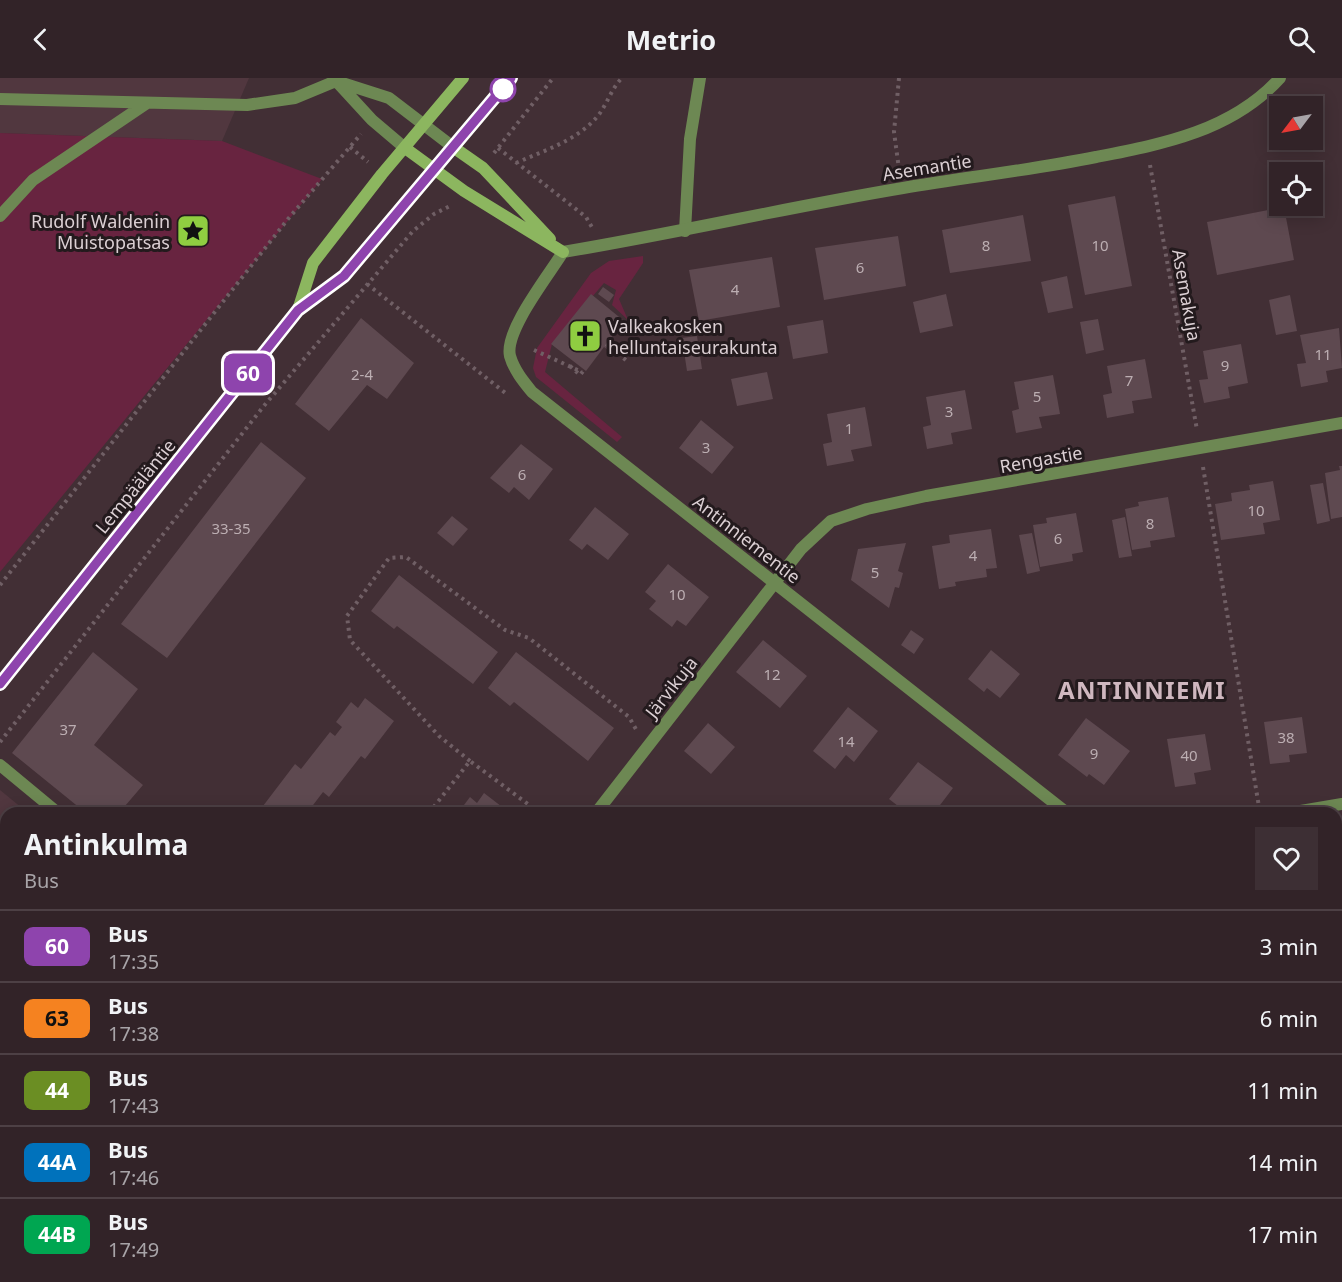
<!DOCTYPE html>
<html lang="en">
<head>
<meta charset="utf-8">
<style>
  body { margin:0; font-family:"Noto Sans",sans-serif; background:#3d2f34; color:#f1f3f6; height:100vh; display:flex; flex-direction:column; font-size:22px; white-space:nowrap }
  * { box-sizing:border-box; margin:0 }
  p { font-size:20px; color:#a8a4a8 }
  .icon { flex:none; width:33px; height:33px; fill:none; stroke:currentColor; stroke-width:2; stroke-linecap:round; stroke-linejoin:round }
  .map { position:relative; flex:1; overflow:hidden }
  .panel { position:absolute; left:0px; top:729px; width:1342px; height:476px; display:flex; flex-direction:column; background:#322328; border-radius:18px 18px 0 0; box-shadow:0 3px 15px #0003,0 0 0 2px #4d4045 }
  .panel>* { flex:none }
  .badge { padding:0 12px; border-radius:9px; font-size:21px; line-height:39px }
  .needle { width:39px; rotate:238deg }
  .tools { position:absolute; left:1269px; top:18px; display:grid; gap:12px }
  .tools a { display:grid; place-items:center; width:54px; height:54px; border-radius:0px; background:#322328; box-shadow:0 3px 15px #0003,0 0 0 2px #4d4045; font-size:30px }
  .map>.badge { position:absolute; translate:-50% -50%; box-shadow:0 0 0 3px #fff }
  .round { display:grid; place-items:center; flex:none; width:63px; height:63px; border-radius:0px; background:#3d2f34 }
  .overview { display:flex; align-items:center; justify-content:space-between; height:102px; padding:0 24px }
  h1 { font-size:28px; font-weight:700; line-height:45px }
  ul { padding:0; list-style:none }
  li { display:flex; align-items:center; gap:18px; height:72px; padding:0 24px; border-top:2px solid #4d4045 }
  li div { flex:1 }
  li b { display:block; font-size:22px }
  li em { font-style:normal }
  li .badge { min-width:66px; font-weight:700; text-align:center }
  header { display:flex; justify-content:space-between; align-items:center; height:78px; padding:0 24px; background:#322328; font-size:27px; font-weight:700 }
  .map>svg:first-child { display:block }
</style>
</head>
<body>
<header><svg class="icon" aria-label="back" viewBox="0 0 24 24"><path d="M15 5l-7 7 7 7"/></svg>Metrio<svg class="icon" aria-label="search" viewBox="0 0 24 24"><circle cx="10" cy="10" r="6"/><path d="M15 15l6 6"/></svg></header>
<div class="map">
<svg width="1342" height="1204" viewBox="0 0 1342 1204">
  <rect width="100%" height="100%" fill="#422f35"/>
  <path fill="#51373f" d="M 0,0 L 249,0 L 222,63 L 0,55 Z
    M 0,712 L 28,735 L 6,735 L 6,1098 L 0,1099 Z"/>
  <path fill="#682440" d="M 0,55 L 222,63 L 322,101 L 0,494 Z
    M 643,178 L 643,185 L 619,221 L 628,242 L 612,227 L 616,212 L 604,205 L 552,266 L 545,294 L 622,359 L 617,364 L 536,299 L 533,290 L 537,270 L 591,195 L 609,183 Z
    M 111,1199 L 695,1198 L 695,1199 L 689,1204 L 110,1204 Z"/>
  <path fill="#5e4950" d="M 1115,118 L 1132,208 L 1085,217 L 1068,127 Z
    M 1284,129 L 1294,182 L 1217,197 L 1207,144 Z
    M 1023,137 L 1031,183 L 950,195 L 942,152 Z
    M 898,158 L 906,208 L 824,222 L 815,170 Z
    M 772,179 L 780,229 L 699,243 L 689,192 Z
    M 1067,198 L 1073,230 L 1048,235 L 1041,204 Z
    M 603,209 L 614,217 L 609,224 L 598,216 Z
    M 591,216 L 624,243 L 608,264 L 612,267 L 608,272 L 604,269 L 586,293 L 551,266 Z
    M 946,216 L 953,248 L 920,255 L 913,224 Z
    M 1290,217 L 1297,253 L 1276,257 L 1269,222 Z
    M 361,240 L 414,285 L 387,321 L 367,307 L 329,353 L 295,326 Z
    M 1098,241 L 1104,272 L 1086,276 L 1080,244 Z
    M 823,242 L 828,275 L 793,281 L 787,248 Z
    M 1339,250 L 1342,290 L 1326,293 L 1328,304 L 1301,309 L 1297,286 L 1306,285 L 1300,257 Z
    M 697,258 L 702,291 L 687,293 L 682,260 Z
    M 1241,266 L 1248,305 L 1228,309 L 1230,320 L 1204,325 L 1199,302 L 1208,301 L 1203,273 Z
    M 1145,281 L 1152,320 L 1132,323 L 1134,335 L 1107,340 L 1103,317 L 1112,315 L 1107,288 Z
    M 767,294 L 773,321 L 737,328 L 731,301 Z
    M 1053,297 L 1060,336 L 1039,339 L 1042,350 L 1016,355 L 1012,333 L 1019,331 L 1014,304 Z
    M 965,312 L 972,351 L 951,355 L 953,366 L 927,371 L 923,349 L 931,347 L 926,319 Z
    M 865,329 L 872,368 L 851,372 L 854,383 L 827,388 L 823,366 L 832,364 L 827,336 Z
    M 701,342 L 734,369 L 712,396 L 679,370 Z
    M 261,364 L 306,400 L 167,580 L 121,546 Z
    M 521,366 L 553,391 L 529,422 L 514,409 L 509,415 L 490,400 Z
    M 1339,388 L 1342,388 L 1342,439 L 1331,441 L 1325,395 L 1340,392 Z
    M 1273,403 L 1280,442 L 1263,445 L 1265,456 L 1221,462 L 1215,426 L 1232,423 L 1231,415 L 1250,412 L 1249,407 Z
    M 1323,405 L 1330,443 L 1317,446 L 1310,407 Z
    M 1168,419 L 1175,459 L 1150,463 L 1151,469 L 1132,472 L 1125,431 L 1139,428 L 1138,424 Z
    M 595,429 L 629,456 L 608,482 L 587,466 L 582,472 L 569,462 Z
    M 1076,435 L 1083,474 L 1072,476 L 1073,483 L 1040,489 L 1033,447 L 1047,445 L 1046,440 Z
    M 452,438 L 468,451 L 453,468 L 437,455 Z
    M 1125,439 L 1132,478 L 1119,480 L 1112,442 Z
    M 991,451 L 997,490 L 986,491 L 987,499 L 955,504 L 956,508 L 939,511 L 932,468 L 950,465 L 949,457 Z
    M 1032,455 L 1040,493 L 1027,496 L 1019,457 Z
    M 906,465 L 898,493 L 903,495 L 899,510 L 895,509 L 889,530 L 851,502 L 858,471 Z
    M 668,486 L 709,519 L 686,548 L 677,542 L 672,549 L 649,531 L 656,523 L 645,514 Z
    M 399,497 L 498,574 L 473,606 L 397,548 L 394,551 L 371,533 Z
    M 911,552 L 924,561 L 914,576 L 901,567 Z
    M 763,562 L 807,598 L 780,630 L 736,594 Z
    M 991,572 L 1020,596 L 1000,620 L 987,610 L 984,614 L 968,601 Z
    M 93,574 L 138,611 L 94,667 L 143,707 L 119,735 L 86,735 L 12,675 Z
    M 516,574 L 614,650 L 588,683 L 514,624 L 510,628 L 488,610 Z
    M 365,620 L 394,643 L 365,681 L 361,678 L 329,719 L 323,714 L 307,735 L 273,735 L 263,728 L 295,686 L 301,691 L 330,654 L 335,658 L 342,649 L 336,644 L 351,624 L 358,630 Z
    M 848,629 L 878,653 L 854,684 L 846,677 L 835,691 L 813,673 Z
    M 1302,639 L 1307,675 L 1289,677 L 1290,684 L 1270,686 L 1264,644 Z
    M 1086,640 L 1130,673 L 1104,707 L 1089,696 L 1087,699 L 1058,677 Z
    M 708,645 L 735,669 L 711,696 L 684,673 Z
    M 1205,656 L 1211,692 L 1194,695 L 1196,706 L 1175,709 L 1167,661 Z
    M 918,684 L 953,710 L 934,735 L 920,735 L 913,730 L 907,735 L 889,721 Z
    M 484,715 L 510,735 L 458,735 L 470,719 L 477,725 Z
    M 6,923 L 6,1021 L 0,1016 L 0,931 Z
    M 6,1128 L 6,1198 L 38,1198 L 39,1204 L 0,1204 L 0,1130 Z"/>
  <g fill="none" stroke-linecap="round" stroke-linejoin="round">
    <path stroke="#705f65" stroke-width="4" stroke-dasharray="3 4.5" stroke-linecap="butt" d="M 899,0 L 894,54 L 899,91
      M 350,69 L 368,84
      M 498,70 L 586,139 L 593,151
      M 494,75 L 553,0
      M 516,85 C 545,72 576,63 597,39 C 607,27 611,11 622,0
      M 1150,87 L 1197,352
      M 367,206 L 508,317
      M 606,266 L 627,283
      M 534,272 L 582,294
      M 570,288 L 580,297 L 584,292
      M 1203,389 L 1260,735
      M 0,507 L 288,141 L 361,56
      M 0,664 L 263,329 L 413,153 L 434,136 L 452,127
      M 470,683 L 439,658 L 350,562 L 347,538 L 389,480 L 406,479 L 505,552 L 529,560 L 629,639 L 637,653
      M 429,735 L 470,683 L 540,735
      M 204,1198 L 207,1204
      M 860,1198 L 906,1204
      M 546,1204 L 557,1198
      M 928,1204 L 947,1198
      M 983,1204 L 985,1198"/>
    <path stroke="#6d8853" stroke-width="12" d="M 338,5 L 372,42 L 405,70
      M 0,21 L 247,27 L 295,20 L 336,3 L 389,20 L 453,69
      M 0,138 L 33,102 L 147,25
      M 685,153 L 690,61 L 700,0
      M 0,780 L 6,772
      M 0,1107 L 6,1108"/>
    <path stroke="#6d8853" stroke-width="12" d="M 0,687 L 58,735
      M 596,735 L 801,471 L 831,443 L 867,431 L 926,418 L 1342,345
      M 1067,735 L 532,314 C 523,303 514,292 510,278 C 504,253 549,197 563,174 C 677,155 789,129 903,110 C 967,99 1032,92 1096,79 C 1163,66 1232,53 1280,0
      M 1289,735 L 1342,726
      M 1336,947 L 1342,951"/>
    <path stroke="#8cb65f" stroke-width="12" d="M 453,69 L 483,90 L 550,161
      M 405,70 L 464,113 L 563,174
      M 298,232 L 313,185 L 382,96 L 463,0
      M 0,606 L 298,232 L 344,198 L 511,0"/>
  </g>
  <g fill="none" stroke-linecap="round" stroke-linejoin="round">
    <g stroke="#fff" stroke-width="14">
      <path id="line" d="M 0,606 L 298,232 L 344,198 L 511,0"/>
    </g>
    <use href="#line" stroke="#8e44ad" stroke-width="9"/>
  </g>
  <defs>
    <g id="sight-square" transform="scale(1.725)"><rect x="-9" y="-9" width="18" height="18" rx="4" fill="#8fcd41" stroke="#231a1d"/><path d="M0-6L1.8-2.2L6-1.7L2.9 1.2L3.7 5.4L0 3.3L-3.7 5.4L-2.9 1.2L-6-1.7L-1.8-2.2Z" fill="#111"/></g>
    <g id="church-square" transform="scale(1.725)"><rect x="-9" y="-9" width="18" height="18" rx="4" fill="#8fcd41" stroke="#231a1d"/><path d="M-1.2-6h2.4v3.5h3.3v2.4h-3.3V6h-2.4V-.1h-3.3v-2.4h3.3Z" fill="#111"/></g>
  </defs>
  <g fill-rule="evenodd">
    <use href="#sight-square" x="193" y="153"/>
    <use href="#church-square" x="585" y="258"/>
  </g>
  <circle fill="#fff" stroke="#8e44ad" stroke-width="3" cx="503" cy="11" r="12"/>
  <g text-anchor="middle" dominant-baseline="central" stroke-width="6" stroke-linejoin="round" paint-order="stroke">
    <g font-size="15" fill="#bcaeb2">
      <text x="986" y="167">8</text>
      <text x="1100" y="167">10</text>
      <text x="860" y="189">6</text>
      <text x="735" y="211">4</text>
      <text x="1323" y="276">11</text>
      <text x="1225" y="287">9</text>
      <text x="362" y="296">2-4</text>
      <text x="1129" y="302">7</text>
      <text x="1037" y="318">5</text>
      <text x="949" y="333">3</text>
      <text x="849" y="350">1</text>
      <text x="706" y="369">3</text>
      <text x="522" y="396">6</text>
      <text x="1256" y="432">10</text>
      <text x="1150" y="445">8</text>
      <text x="231" y="450">33-35</text>
      <text x="1058" y="460">6</text>
      <text x="973" y="477">4</text>
      <text x="875" y="494">5</text>
      <text x="677" y="516">10</text>
      <text x="772" y="596">12</text>
      <text x="68" y="651">37</text>
      <text x="1286" y="659">38</text>
      <text x="846" y="663">14</text>
      <text x="1094" y="675">9</text>
      <text x="1189" y="677">40</text>
    </g>
    <g font-size="18" fill="#dbcfd3" stroke="#231a1d">
      <text transform="translate(927 89) rotate(-9)">Asemantie</text>
      <text transform="translate(1187 217) rotate(80)">Asemakuja</text>
      <text transform="translate(1041 381) rotate(-10)">Rengastie</text>
      <text transform="translate(135 408) rotate(-51)">Lempääläntie</text>
      <text transform="translate(747 461) rotate(38)">Antinniementie</text>
      <text transform="translate(671 609) rotate(-52)">Järvikuja</text>
    </g>
    <g font-size="18" fill="#dbcfd3" stroke="#231a1d" text-anchor="end">
      <text x="170" y="143">Rudolf Waldenin<tspan x="170" dy="21">Muistopatsas</tspan></text>
      <text x="608" y="248" text-anchor="start">Valkeakosken<tspan x="608" dy="21">helluntaiseurakunta</tspan></text>
    </g>
    <g font-size="24" font-weight="bold" letter-spacing="1.5" fill="#cfb7bf" stroke="#231a1d">
      <text x="1142" y="611">ANTINNIEMI</text>
    </g>
  </g>
</svg>
<div class="tools">
<a><svg class="needle" viewBox="-14 -14 28 28"><path d="M0-13l5 13h-10z" fill="#e53935"/><path d="M0 13l5-13h-10z" fill="#a8a4a8"/></svg></a>
<a><svg class="icon" aria-label="locate" viewBox="0 0 24 24"><circle cx="12" cy="12" r="6"/><path d="M12 2v4M12 18v4M2 12h4M18 12h4"/></svg></a>
</div>
<b class="badge" style="left:248px;top:295px;background:#8e44ad;color:#fff">60</b>
<section class="panel">
<div class="overview"><div><h1>Antinkulma</h1><p>Bus</p></div><a class="round"><svg class="icon" aria-label="heart" viewBox="0 0 24 24"><path d="M12 20l-8-8c-3-5 5-10 8-4 3-6 11-1 8 4z"/></svg></a></div>
<ul>
<li><span class="badge" style="background:#8e44ad;color:#fff">60</span><div><b>Bus</b><p>17:35</p></div><em>3 min</em></li>
<li><span class="badge" style="background:#f58220;color:#111">63</span><div><b>Bus</b><p>17:38</p></div><em>6 min</em></li>
<li><span class="badge" style="background:#6b8e23;color:#fff">44</span><div><b>Bus</b><p>17:43</p></div><em>11 min</em></li>
<li><span class="badge" style="background:#0072bc;color:#fff">44A</span><div><b>Bus</b><p>17:46</p></div><em>14 min</em></li>
<li><span class="badge" style="background:#00a651;color:#fff">44B</span><div><b>Bus</b><p>17:49</p></div><em>17 min</em></li>
</ul>
</section>
</div>
</body>
</html>
